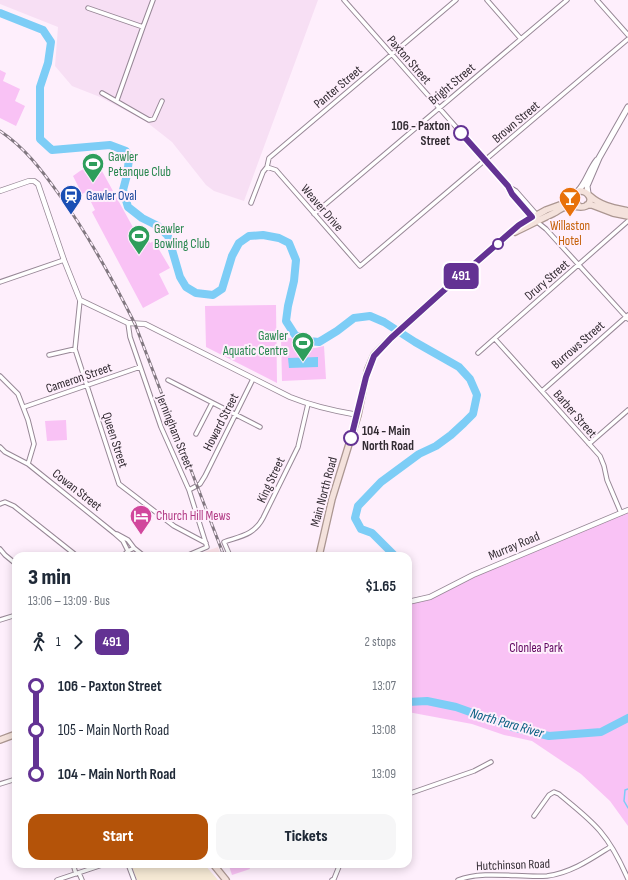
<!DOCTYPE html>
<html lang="en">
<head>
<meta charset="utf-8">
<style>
  body { margin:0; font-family:"Sofia Sans Condensed",sans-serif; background:#f6f6f7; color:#1f2937; height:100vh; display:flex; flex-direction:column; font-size:15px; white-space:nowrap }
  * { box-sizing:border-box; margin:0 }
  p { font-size:13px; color:#747a83 }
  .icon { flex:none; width:22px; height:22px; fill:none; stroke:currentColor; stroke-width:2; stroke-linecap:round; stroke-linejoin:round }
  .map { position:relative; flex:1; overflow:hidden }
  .panel { position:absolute; left:12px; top:552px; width:400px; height:316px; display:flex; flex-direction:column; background:#fff; border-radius:12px; box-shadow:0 2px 10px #0003 }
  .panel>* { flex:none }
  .badge { padding:0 8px; border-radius:6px; font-size:14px; line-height:26px }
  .map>.badge { position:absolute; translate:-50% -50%; box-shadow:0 0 0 2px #fff }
  .legs { display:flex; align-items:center; gap:6px; height:44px; padding:0 16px; font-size:13px }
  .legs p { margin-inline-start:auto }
  .head { display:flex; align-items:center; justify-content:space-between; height:68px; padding:0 16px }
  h1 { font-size:22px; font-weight:800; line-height:30px }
  .primary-button { display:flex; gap:8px; margin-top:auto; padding:8px 16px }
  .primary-button a { flex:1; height:46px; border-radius:12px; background:#b45309; color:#fff; font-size:16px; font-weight:800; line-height:46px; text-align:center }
  .primary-button a+a { background:#f6f6f7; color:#1f2937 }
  ul { padding:0 16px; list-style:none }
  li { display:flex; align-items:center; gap:14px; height:44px; font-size:15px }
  li i { display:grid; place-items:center; width:6px; height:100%; margin:0 5px; background:currentColor }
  li i::after { content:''; width:10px; height:10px; margin:-5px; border:3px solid; border-radius:50%; background:#fff }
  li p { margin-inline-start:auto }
  li:first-child i { background:linear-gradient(#0000 50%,currentColor 0) }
  li:last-child i { background:linear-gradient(currentColor 50%,#0000 0) }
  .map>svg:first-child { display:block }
</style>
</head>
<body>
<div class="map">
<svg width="628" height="880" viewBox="0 0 628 880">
  <rect width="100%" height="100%" fill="#feeffc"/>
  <path fill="#fde3ea" d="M 218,547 L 221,556 L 193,556 Z"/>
  <path fill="#f7dff4" d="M 0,0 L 318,0 L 244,201 L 214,191 L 206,185 L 172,142 L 144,120 L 100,97 L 72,86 L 55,66 L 58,27 L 0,4 Z"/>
  <path fill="#f5e9d4" d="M 131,864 L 204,864 L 218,880 L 137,880 Z"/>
  <path fill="#f9c2f5" d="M 0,70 L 6,73 L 3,81 L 20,89 L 15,101 L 25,106 L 16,126 L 0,118 Z
    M 97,162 L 140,240 L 141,239 L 140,236 L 145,233 L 150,243 L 154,241 L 170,268 L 159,274 L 169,294 L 143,308 L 92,212 L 95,210 L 86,192 L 82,194 L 73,176 L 80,171 Z
    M 276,305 L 277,383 L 206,347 L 205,306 Z
    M 281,337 L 291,338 L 307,347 L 315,348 L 324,346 L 326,379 L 282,381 Z
    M 66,420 L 67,440 L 47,441 L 45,421 Z
    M 628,510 L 628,826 L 610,801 L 581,774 L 532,741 L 504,735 L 472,724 L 408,712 L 408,602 L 418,601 L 449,586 Z
    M 233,864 L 248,864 L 250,869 L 232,875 L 229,866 Z"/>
  <path fill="#7dcdf6" d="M 318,357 L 318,367 L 289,368 L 288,358 Z"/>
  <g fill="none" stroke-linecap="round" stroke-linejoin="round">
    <path stroke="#7dcdf6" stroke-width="1.5" d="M 628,789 L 625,790 L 624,801 L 628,808"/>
    <path stroke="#7dcdf6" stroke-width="8" d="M 0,13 L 43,30 L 51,42 L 48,63 L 40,87 L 40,139 L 52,150 L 110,145 L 126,151 L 129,159 L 127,175 L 123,190 L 128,207 L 142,218 L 158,226 L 168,236 L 180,277 L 186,287 L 196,293 L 213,295 L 222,289 L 232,256 L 239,243 L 249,236 L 263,235 L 279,238 L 289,243 L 296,260 L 294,281 L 288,306 L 286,321 L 295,335 L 308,341 L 319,342 L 337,331 L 354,318 L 370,316 L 384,322 L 415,342 L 459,367 L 470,379 L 477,395 L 473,414 L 464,423 L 451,435 L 436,446 L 419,454 L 381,482 L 358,506 L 355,518 L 361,529 L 372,533 L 395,556
      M 408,702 L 427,701 L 456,707 L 512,727 L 549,736 L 601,732 L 628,718"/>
    <g stroke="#978796" stroke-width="5.5">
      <path id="minor" d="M 344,0 L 508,186 L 512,194 L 532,217
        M 487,0 L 521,39
        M 597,0 L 628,35
        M 88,8 L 143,27 L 117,100
        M 143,27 L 153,0
        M 102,93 L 149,120 L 154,119 L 162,101
        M 267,167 L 276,170 L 360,266 L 628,39
        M 509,187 L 516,191 L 537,215
        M 251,203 L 263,172 L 267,167 L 269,158 L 456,0
        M 314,214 L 567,0
        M 536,221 L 546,229 L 628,319
        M 0,282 L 64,260
        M 80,300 L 75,349 L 119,484 L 174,526 L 206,543
        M 128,323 L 130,337 L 161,427 L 189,490 L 207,547 L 186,556
        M 495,339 L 600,456 L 604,466 L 607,480 L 621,513
        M 478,353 L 628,221
        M 49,355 L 75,349
        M 0,376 L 18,394 L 28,420 L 34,444 L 28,464 L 5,452 L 0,447
        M 168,380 L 260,427
        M 542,391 L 628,315
        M 24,407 L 140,367
        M 196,434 L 212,403
        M 589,444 L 628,410
        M 28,464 L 114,533 L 123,541 L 128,551
        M 189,490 L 200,484 L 205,476 L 253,379
        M 0,504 L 5,502 L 14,506 L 77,556
        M 117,534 L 128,540 L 134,548
        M 0,549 L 5,555 L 16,564
        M 123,556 L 128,551 L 134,548 L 144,556
        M 230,556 L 224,542 C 241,536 254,535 263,518 L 298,447 L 308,404
        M 0,620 L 16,615
        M 0,784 L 16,779
        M 408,794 L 474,771 L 491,762
        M 534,816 L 549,795 L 554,792 L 559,794 C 573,806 588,817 600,831 C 612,845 621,863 628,879
        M 73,864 L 76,874
        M 128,864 L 134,880
        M 79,873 L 82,880
        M 57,880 L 105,864
        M 332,880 L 334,879 L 340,864
        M 458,880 C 483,870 520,878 547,876 C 571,873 591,859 610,847"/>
    </g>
    <g stroke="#978796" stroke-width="6">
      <path id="tertiary" d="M 0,191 L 29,181 L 34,181 L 38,184 L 64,260 L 80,300 L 128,323 L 145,324 L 290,397 C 312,406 334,411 358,415
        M 408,602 L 430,597 L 473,575 L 628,510"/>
    </g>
    <g stroke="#978796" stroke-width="7">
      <path id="secondary" d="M 578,191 C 586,183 589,170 597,160
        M 588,193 L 587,186 L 599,158 L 628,107"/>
    </g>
    <g stroke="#ab9691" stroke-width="8">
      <path id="primary" d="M 590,196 C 601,206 614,208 628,211
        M 587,205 L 592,205 L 613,213 L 628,216
        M 515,232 C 528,226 541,219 554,213 C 558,211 561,208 565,207 C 572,204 580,209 586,206 C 595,201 588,190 579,191 L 574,196 L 575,202 L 579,206
        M 319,556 L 332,499 L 358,415 L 364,385 L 368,369 L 374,355 L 391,338 L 442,292 L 519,225 L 546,210 L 568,202 L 574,198
        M 0,740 L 16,734
        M 213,864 L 226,880"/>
    </g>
    <use href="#minor" stroke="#fff" stroke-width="3.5"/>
    <use href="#tertiary" stroke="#fff" stroke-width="4.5"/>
    <use href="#secondary" stroke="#fff" stroke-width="5"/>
    <use href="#primary" stroke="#f4e2dc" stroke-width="5.5"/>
    <g stroke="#827881" stroke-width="3">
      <path id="rail" d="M 0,131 C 24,147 41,169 58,193 C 88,234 112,278 135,324 L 224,556"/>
    </g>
    <use href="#rail" stroke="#feeffc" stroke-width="1.5" stroke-dasharray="4.5" stroke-linecap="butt"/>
  </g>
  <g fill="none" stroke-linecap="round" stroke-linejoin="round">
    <g stroke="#fff" stroke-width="9">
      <path id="line-1" d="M 351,438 L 366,377 L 374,356 L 391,338 L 442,292 L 519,225 L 532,217 L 512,194 L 508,186 L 461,133"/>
    </g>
    <use href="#line-1" stroke="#633293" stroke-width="6"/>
  </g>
  <defs>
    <g id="stadium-pin" transform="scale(1.15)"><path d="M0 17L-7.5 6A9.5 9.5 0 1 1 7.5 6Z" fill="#2e9e5b" stroke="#feeffc"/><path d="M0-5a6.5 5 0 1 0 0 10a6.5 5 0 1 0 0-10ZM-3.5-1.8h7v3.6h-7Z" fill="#fff"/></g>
    <g id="station-pin" transform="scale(1.15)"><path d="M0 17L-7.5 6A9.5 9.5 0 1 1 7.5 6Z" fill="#1a4fb4" stroke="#feeffc"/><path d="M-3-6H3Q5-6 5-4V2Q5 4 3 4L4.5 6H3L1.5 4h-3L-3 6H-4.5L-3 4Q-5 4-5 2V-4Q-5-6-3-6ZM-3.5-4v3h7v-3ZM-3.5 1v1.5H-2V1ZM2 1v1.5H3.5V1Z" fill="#fff"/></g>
    <g id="bar-pin" transform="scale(1.15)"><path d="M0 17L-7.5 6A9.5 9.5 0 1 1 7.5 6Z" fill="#e8710a" stroke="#feeffc"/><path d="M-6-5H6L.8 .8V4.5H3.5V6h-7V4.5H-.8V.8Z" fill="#fff"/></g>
    <g id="hotel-pin" transform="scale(1.15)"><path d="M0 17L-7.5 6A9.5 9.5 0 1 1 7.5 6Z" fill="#d1479c" stroke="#feeffc"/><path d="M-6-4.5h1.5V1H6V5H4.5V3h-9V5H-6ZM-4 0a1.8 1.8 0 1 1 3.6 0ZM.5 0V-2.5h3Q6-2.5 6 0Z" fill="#fff"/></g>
  </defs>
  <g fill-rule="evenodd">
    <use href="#stadium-pin" x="93" y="164"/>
    <use href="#station-pin" x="71" y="196"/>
    <use href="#bar-pin" x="570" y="198"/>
    <use href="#stadium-pin" x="139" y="236"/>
    <use href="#stadium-pin" x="303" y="343"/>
    <use href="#hotel-pin" x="141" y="516"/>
  </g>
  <g fill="#fff" stroke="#633293" stroke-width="2">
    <circle cx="461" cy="133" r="7"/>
    <circle cx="498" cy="244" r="5"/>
    <circle cx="351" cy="438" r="7"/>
  </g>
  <g text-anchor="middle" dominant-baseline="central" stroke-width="4" stroke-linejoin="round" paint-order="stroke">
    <g font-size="13" fill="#332c33" stroke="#feeffc">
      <text transform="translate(409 60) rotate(49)">Paxton Street</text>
      <text transform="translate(452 84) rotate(-40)">Bright Street</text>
      <text transform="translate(338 87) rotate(-40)">Panter Street</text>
      <text transform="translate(516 122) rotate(-40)">Brown Street</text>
      <text transform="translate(322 208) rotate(49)">Weaver Drive</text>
      <text transform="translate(547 280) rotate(-41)">Drury Street</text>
      <text transform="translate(578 345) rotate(-41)">Burrows Street</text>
      <text transform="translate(79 378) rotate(-19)">Cameron Street</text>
      <text transform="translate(575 414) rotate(49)">Barber Street</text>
      <text transform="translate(221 422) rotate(-63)">Howard Street</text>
      <text transform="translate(175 432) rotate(68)">Jerningham Street</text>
      <text transform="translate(115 440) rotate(72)">Queen Street</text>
      <text transform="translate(271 480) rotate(-65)">King Street</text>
      <text transform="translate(77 490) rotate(38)">Cowan Street</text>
      <text transform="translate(324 492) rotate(-75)">Main North Road</text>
      <text transform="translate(514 546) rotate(-23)">Murray Road</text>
      <text transform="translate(513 865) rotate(-2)">Hutchinson Road</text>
    </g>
    <g font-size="13" font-weight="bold" fill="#332c33" stroke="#feeffc" text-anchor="end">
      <text x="450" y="126">106 - Paxton<tspan x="450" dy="15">Street</tspan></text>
      <text x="362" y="431" text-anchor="start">104 - Main<tspan x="362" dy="15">North Road</tspan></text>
    </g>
    <g font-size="13" fill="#27864d" stroke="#feeffc" text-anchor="start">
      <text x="108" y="157">Gawler<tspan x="108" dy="15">Petanque Club</tspan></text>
      <text x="154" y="229">Gawler<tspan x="154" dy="15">Bowling Club</tspan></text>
      <text x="288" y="336" text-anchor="end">Gawler<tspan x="288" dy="15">Aquatic Centre</tspan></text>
    </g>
    <g font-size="13" fill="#164399" stroke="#feeffc" text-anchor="start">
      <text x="86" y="196">Gawler Oval</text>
    </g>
    <g font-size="13" fill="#c56008" stroke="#feeffc">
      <text x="570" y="226">Willaston<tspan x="570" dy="15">Hotel</tspan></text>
    </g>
    <g font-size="13" fill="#b23c85" stroke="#feeffc" text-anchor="start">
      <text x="156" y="516">Church Hill Mews</text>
    </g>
    <g font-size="13" fill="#5e035d" stroke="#feeffc">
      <text x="536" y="648">Clonlea Park</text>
    </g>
    <g font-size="14" font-style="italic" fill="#055e80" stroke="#feeffc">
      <text transform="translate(507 723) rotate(16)">North Para River</text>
    </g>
  </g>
</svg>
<b class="badge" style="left:461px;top:276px;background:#633293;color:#fff">491</b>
<section class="panel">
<div class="head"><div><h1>3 min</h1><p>13:06 – 13:09 · Bus</p></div><b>$1.65</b></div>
<div class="legs"><svg class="icon" aria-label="walk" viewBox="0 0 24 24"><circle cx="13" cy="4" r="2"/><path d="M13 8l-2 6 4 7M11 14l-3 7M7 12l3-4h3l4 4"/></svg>1<svg class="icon" aria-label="forward" viewBox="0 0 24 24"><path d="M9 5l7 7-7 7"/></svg><b class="badge" style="background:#633293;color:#fff">491</b><p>2 stops</p></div>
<ul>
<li><i style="color:#633293"></i><b>106 - Paxton Street</b><p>13:07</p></li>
<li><i style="color:#633293"></i><span>105 - Main North Road</span><p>13:08</p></li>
<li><i style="color:#633293"></i><b>104 - Main North Road</b><p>13:09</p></li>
</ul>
<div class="primary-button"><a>Start</a><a>Tickets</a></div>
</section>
</div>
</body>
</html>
